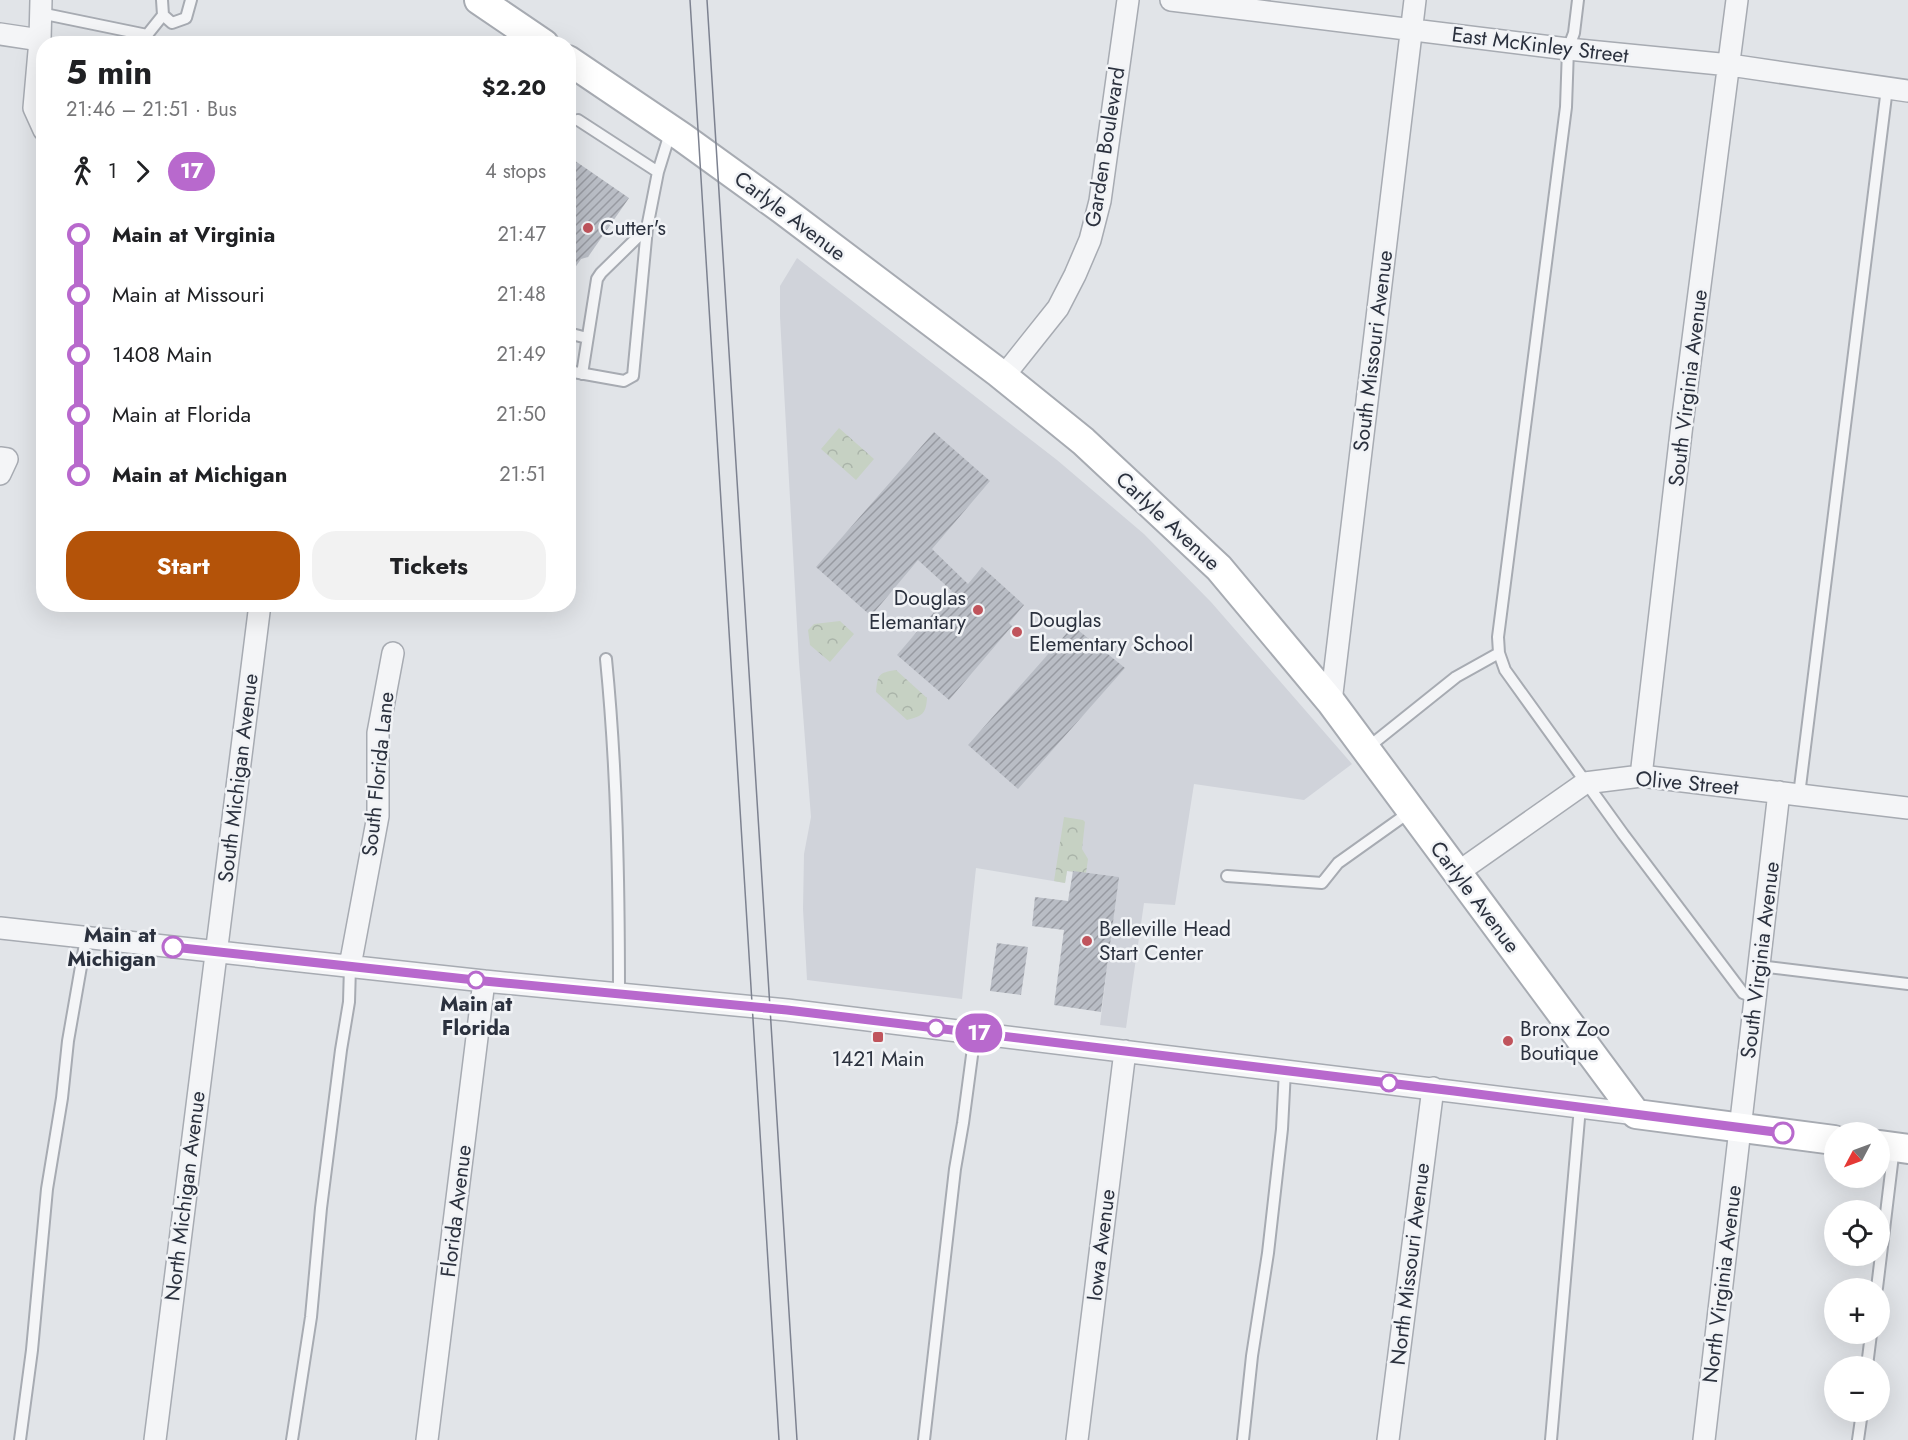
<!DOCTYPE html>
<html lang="en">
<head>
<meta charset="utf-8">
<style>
  body { margin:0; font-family:Jost,sans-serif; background:#f2f2f2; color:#202124; height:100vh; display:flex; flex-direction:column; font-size:22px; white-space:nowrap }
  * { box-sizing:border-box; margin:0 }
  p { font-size:20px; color:#757577 }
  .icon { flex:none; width:33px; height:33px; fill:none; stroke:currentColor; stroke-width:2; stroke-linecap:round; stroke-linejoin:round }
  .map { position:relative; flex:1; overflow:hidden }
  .drawer { position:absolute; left:36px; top:36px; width:540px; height:576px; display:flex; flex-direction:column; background:#fff; border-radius:24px; box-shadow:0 6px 24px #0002 }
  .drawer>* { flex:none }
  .badge { padding:0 12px; border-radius:20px; font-size:21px; line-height:39px }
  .needle { width:39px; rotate:229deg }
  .controls { position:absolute; left:1824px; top:1122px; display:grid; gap:12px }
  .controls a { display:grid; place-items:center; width:66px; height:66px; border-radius:50%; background:#fff; box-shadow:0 6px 24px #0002; font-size:30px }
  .map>.badge { position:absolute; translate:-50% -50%; box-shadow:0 0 0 3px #fff }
  .legs { display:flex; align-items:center; gap:9px; height:66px; padding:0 30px; font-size:20px }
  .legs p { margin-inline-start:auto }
  .head { display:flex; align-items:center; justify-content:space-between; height:102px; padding:0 30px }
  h1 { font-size:33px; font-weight:700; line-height:45px }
  .cta { display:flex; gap:12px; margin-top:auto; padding:12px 30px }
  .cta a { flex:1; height:69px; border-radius:24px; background:#b45309; color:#fff; font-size:24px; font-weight:700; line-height:69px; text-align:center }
  .cta a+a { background:#f2f2f2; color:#202124 }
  ul { padding:0 30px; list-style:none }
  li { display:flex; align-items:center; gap:21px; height:60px; font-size:22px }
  li i { display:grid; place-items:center; width:9px; height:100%; margin:0 8px; background:currentColor }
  li i::after { content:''; width:15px; height:15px; margin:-8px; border:4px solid; border-radius:50%; background:#fff }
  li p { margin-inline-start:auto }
  li:first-child i { background:linear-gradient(#0000 50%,currentColor 0) }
  li:last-child i { background:linear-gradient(currentColor 50%,#0000 0) }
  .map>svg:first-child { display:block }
</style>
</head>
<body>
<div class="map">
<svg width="1908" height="1440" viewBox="0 0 1908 1440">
  <defs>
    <pattern id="park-crowns" width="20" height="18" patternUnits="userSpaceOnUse" patternTransform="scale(1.5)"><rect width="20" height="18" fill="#c6d1c3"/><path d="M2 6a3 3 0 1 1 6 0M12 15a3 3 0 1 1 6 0" fill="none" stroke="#aab4a9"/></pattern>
    <pattern id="building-hatch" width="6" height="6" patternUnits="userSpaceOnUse" patternTransform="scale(1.5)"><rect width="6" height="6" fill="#b9bdc5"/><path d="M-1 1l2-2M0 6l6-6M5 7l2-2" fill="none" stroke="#979aa1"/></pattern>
  </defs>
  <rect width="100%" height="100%" fill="#e1e4e8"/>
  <path fill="#d0d3da" d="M 797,258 L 1057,460 L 1144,534 L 1211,602 L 1352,764 L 1304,800 L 1194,784 L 1175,905 L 1144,903 L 1126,1028 L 1100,1025 L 1118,877 L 1067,871 L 1065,883 L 976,868 L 962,999 L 807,980 L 803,909 L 804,854 L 811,817 L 799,662 L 780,317 L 780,286 Z"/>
  <path fill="url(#park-crowns)" d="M 839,428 L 874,459 L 856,480 L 821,449 Z
    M 840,621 L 854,634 L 830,662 L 810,645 L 808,630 L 814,624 Z
    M 896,670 L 927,698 C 926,713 923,716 907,720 L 876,692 C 878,674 878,673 896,670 Z
    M 1064,817 L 1083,820 L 1085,822 L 1082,849 L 1088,859 L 1086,873 L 1067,871 L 1065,883 L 1054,881 Z"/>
  <path fill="url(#building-hatch)" d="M 568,156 L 629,198 L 588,257 L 581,259 L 568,278 Z
    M 934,432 L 990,481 L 932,549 L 968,584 L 982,567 L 1024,605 L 1009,623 L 1012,626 L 949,700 L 897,655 L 952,591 L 918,560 L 871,616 L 816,567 Z
    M 1073,626 L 1125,668 L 1018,789 L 968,745 Z
    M 1073,871 L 1119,877 L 1101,1012 L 1054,1005 L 1064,930 L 1032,926 L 1035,897 L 1068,901 Z
    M 997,943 L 1028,947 L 1021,995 L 990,991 Z"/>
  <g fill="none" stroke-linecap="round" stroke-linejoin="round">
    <g stroke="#a7abb2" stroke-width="14">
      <path id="service" d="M 162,0 L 163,15
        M 1578,0 L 1574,33 L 1568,49 L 1566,107 L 1498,637 L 1499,653 L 1505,670 L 1623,834 L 1743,993 L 1756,998
        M 40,13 L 147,35 L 163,15 L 172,23 L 186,18 L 191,0
        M 578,120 L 658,172
        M 568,333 L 587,338
        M 568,371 L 624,381 L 633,376 L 647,228 L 658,172 L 671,130
        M 582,374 L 597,279 L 601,273 L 647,228
        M 606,659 C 617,770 619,882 619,994
        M 1366,749 L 1456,677 L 1499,653
        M 1799,795 L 1887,88
        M 1227,876 L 1322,883 L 1338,863 L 1411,811
        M 1759,966 L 1908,984
        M 1877,1288 L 1894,1147
        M 1867,1366 L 1871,1334
        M 20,1440 L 32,1350 L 47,1189 L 62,1098 L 68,1041 L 86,938
        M 292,1440 L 311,1317 L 321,1208 L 341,1050 L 349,1002 L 350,966
        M 924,1440 L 955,1169 L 963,1123 L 975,1033
        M 1243,1440 L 1252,1356 L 1268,1253 L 1282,1129 L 1285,1070
        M 1551,1440 L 1580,1107
        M 1858,1440 L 1862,1412"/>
    </g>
    <g stroke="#a7abb2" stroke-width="24">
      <path id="minor" d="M 1171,0 L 1568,49 L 1730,65 L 1908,91
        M 0,34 L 40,40 L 41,0
        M 40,40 L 34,108 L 44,130
        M 1003,377 L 1058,308 L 1075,275 L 1090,240 L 1100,201 L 1128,0
        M 0,458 L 7,459 L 0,474
        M 1331,702 L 1415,0
        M 1641,776 L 1682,424 L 1737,0
        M 1457,873 L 1585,783 L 1641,776 L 1908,808
        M 0,928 L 484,981 L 787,1010 L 1636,1114
        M 350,966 L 378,816 L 378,733 L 393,653
        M 155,1440 L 260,604
        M 427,1440 L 484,981
        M 1077,1440 L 1125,1051
        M 1388,1440 L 1433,1088
        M 1704,1440 L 1779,792"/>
    </g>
    <g stroke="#a7abb2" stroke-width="32">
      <path id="secondary" d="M 479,0 L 544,44
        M 568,60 L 682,137 L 783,210 L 999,373 L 1083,441 L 1219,568 L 1331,702 L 1636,1114 L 1834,1140
        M 1880,1145 L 1908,1149"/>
    </g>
    <use href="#service" stroke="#f4f5f7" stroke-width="10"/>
    <use href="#minor" stroke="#f4f5f7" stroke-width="21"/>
    <use href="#secondary" stroke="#fff" stroke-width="28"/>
    <path stroke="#7d8290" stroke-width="1.5" d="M 690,0 L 779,1440
      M 707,0 L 797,1440"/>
  </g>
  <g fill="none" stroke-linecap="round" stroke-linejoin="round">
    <g stroke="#fff" stroke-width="14">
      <path id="line-1" d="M 173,947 L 484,981 L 787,1010 L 1454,1091 L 1783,1133"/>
    </g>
    <use href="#line-1" stroke="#b869cd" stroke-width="9"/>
  </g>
  <g fill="#c0545c" stroke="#f1f3f6" stroke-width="2">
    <circle cx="588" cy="228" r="6"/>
    <circle cx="978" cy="610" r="6"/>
    <circle cx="1017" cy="632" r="6"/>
    <circle cx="1087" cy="941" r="6"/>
    <rect x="872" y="1031" width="12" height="12" rx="3"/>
    <circle cx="1508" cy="1041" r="6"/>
  </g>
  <g fill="#fff" stroke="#b869cd" stroke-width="3">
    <circle cx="173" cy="947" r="10"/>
    <circle cx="476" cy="980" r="8"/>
    <circle cx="936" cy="1028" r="8"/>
    <circle cx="1389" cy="1083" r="8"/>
    <circle cx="1783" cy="1133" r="10"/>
  </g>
  <g text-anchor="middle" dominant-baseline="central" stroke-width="5" stroke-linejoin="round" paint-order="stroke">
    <g font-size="21" fill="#2b313e" stroke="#f1f3f6">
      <text transform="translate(1540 45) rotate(7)">East McKinley Street</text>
      <text transform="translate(1105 147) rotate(-81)">Garden Boulevard</text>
      <text transform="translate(790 216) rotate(37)">Carlyle Avenue</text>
      <text transform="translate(1373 351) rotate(-83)">South Missouri Avenue</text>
      <text transform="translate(1688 388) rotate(-83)">South Virginia Avenue</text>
      <text transform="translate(1168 521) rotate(43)">Carlyle Avenue</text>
      <text transform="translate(378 774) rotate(-84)">South Florida Lane</text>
      <text transform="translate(238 778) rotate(-83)">South Michigan Avenue</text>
      <text transform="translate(1687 783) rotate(5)">Olive Street</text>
      <text transform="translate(1475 897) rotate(53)">Carlyle Avenue</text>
      <text transform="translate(1760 960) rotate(-83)">South Virginia Avenue</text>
      <text transform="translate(185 1196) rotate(-83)">North Michigan Avenue</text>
      <text transform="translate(456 1211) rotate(-83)">Florida Avenue</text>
      <text transform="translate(1101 1245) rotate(-83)">Iowa Avenue</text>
      <text transform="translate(1410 1264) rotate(-83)">North Missouri Avenue</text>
      <text transform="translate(1722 1284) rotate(-83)">North Virginia Avenue</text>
    </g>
    <g font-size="21" fill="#2b313e" stroke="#f1f3f6" text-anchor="start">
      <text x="600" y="228">Cutter's</text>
      <text x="966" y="598" text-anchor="end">Douglas<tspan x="966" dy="24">Elemantary</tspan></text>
      <text x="1029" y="620">Douglas<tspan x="1029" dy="24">Elementary School</tspan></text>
      <text x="1099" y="929">Belleville Head<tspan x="1099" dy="24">Start Center</tspan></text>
      <text x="1520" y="1029">Bronx Zoo<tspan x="1520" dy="24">Boutique</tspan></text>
      <text x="878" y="1059" text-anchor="middle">1421 Main</text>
    </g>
    <g font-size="21" font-weight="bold" fill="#2b313e" stroke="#f1f3f6" text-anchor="end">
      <text x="156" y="935">Main at<tspan x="156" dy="24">Michigan</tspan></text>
      <text x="476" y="1004" text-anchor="middle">Main at<tspan x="476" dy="24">Florida</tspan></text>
    </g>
  </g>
</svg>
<div class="controls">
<a><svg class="needle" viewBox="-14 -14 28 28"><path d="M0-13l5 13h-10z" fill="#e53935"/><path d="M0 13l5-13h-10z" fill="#757577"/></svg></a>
<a><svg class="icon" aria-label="locate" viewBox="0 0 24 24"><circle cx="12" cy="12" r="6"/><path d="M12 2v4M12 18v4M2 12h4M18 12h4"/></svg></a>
<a>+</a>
<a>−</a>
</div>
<b class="badge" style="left:979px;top:1033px;background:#b869cd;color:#fff">17</b>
<section class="drawer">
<div class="head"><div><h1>5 min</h1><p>21:46 – 21:51 · Bus</p></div><b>$2.20</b></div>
<div class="legs"><svg class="icon" aria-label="walk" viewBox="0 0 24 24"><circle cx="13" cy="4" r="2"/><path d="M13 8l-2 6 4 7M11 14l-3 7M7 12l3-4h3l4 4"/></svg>1<svg class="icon" aria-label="forward" viewBox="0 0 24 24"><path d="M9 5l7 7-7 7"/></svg><b class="badge" style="background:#b869cd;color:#fff">17</b><p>4 stops</p></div>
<ul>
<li><i style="color:#b869cd"></i><b>Main at Virginia</b><p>21:47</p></li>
<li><i style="color:#b869cd"></i><span>Main at Missouri</span><p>21:48</p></li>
<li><i style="color:#b869cd"></i><span>1408 Main</span><p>21:49</p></li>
<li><i style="color:#b869cd"></i><span>Main at Florida</span><p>21:50</p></li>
<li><i style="color:#b869cd"></i><b>Main at Michigan</b><p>21:51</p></li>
</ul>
<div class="cta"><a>Start</a><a>Tickets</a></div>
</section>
</div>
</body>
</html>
